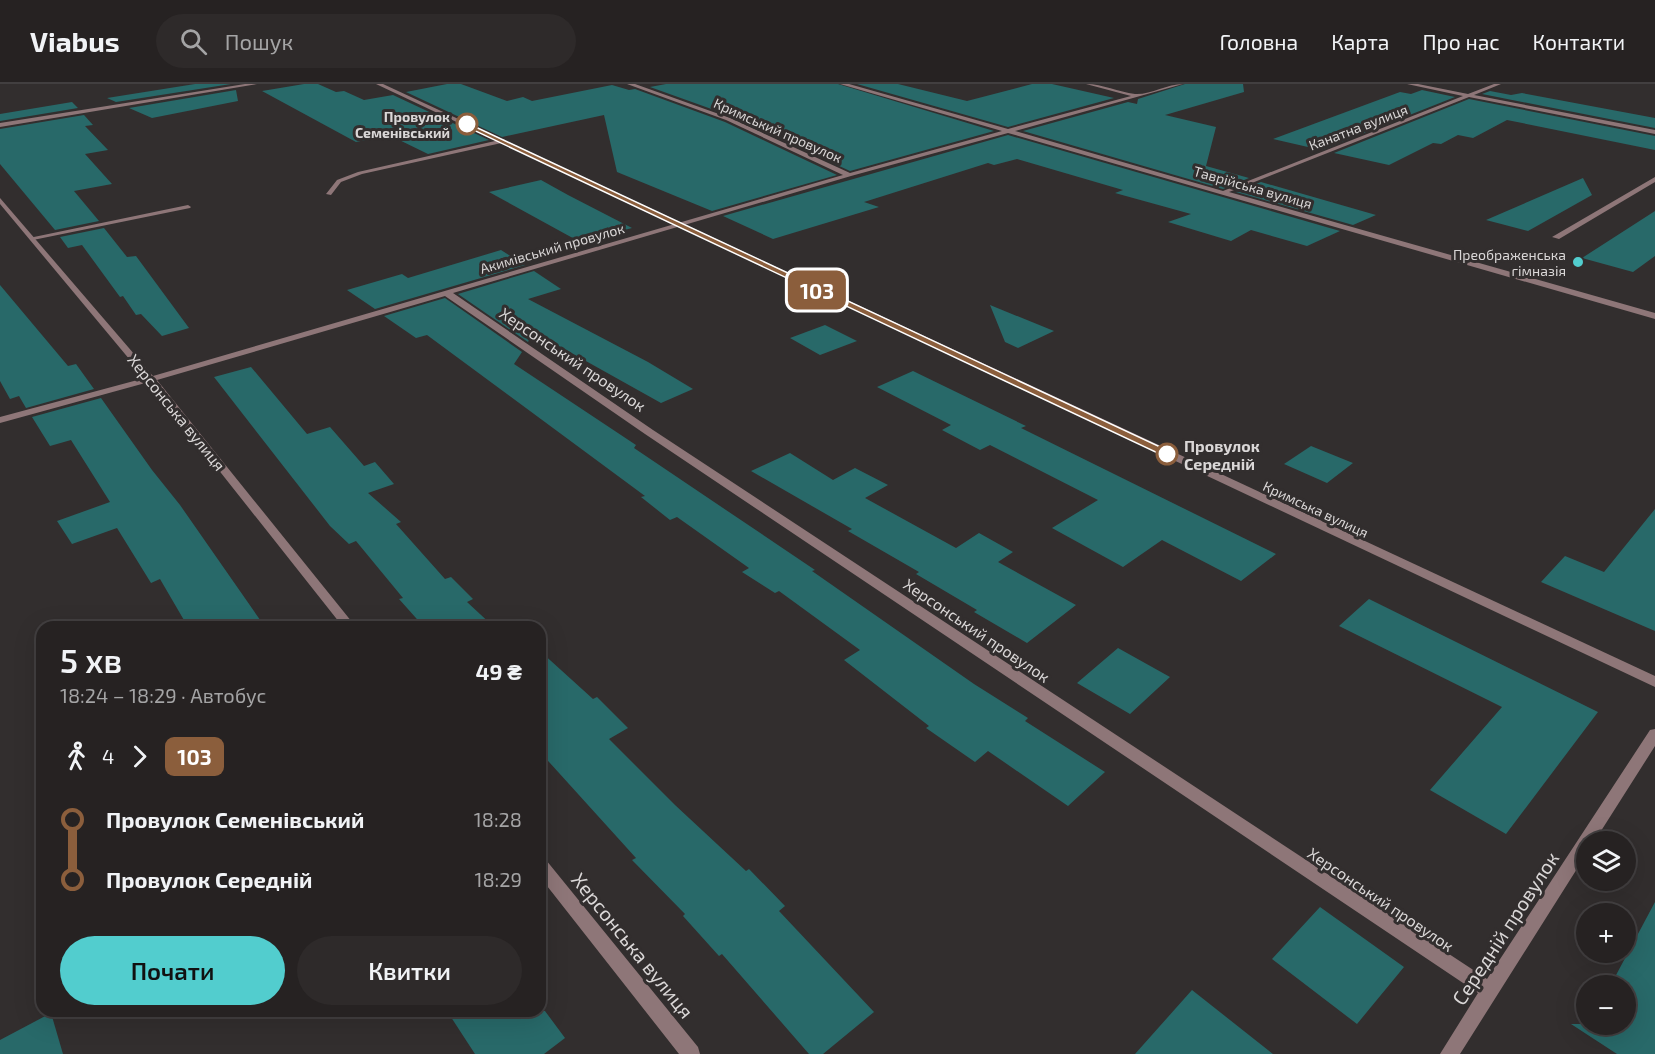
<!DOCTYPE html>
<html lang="uk">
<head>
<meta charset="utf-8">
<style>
  body { margin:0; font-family:"Exo 2",sans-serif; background:#2e2a2a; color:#f1f3f6; height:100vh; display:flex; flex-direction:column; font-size:22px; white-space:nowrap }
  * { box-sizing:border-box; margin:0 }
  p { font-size:20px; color:#a4a4a5 }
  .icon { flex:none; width:33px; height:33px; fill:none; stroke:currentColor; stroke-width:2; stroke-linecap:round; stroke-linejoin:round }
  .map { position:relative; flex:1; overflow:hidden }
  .sheet { position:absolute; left:36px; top:537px; width:510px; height:396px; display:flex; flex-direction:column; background:#262222; border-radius:18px; box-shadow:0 6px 24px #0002,0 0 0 2px #423f40 }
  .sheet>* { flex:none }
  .badge { padding:0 12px; border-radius:9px; font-size:21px; line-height:39px }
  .controls { position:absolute; left:1576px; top:747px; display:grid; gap:12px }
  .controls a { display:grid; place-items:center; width:60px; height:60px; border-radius:50%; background:#262222; box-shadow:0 6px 24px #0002,0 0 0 2px #423f40; font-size:30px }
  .map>.badge { position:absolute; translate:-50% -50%; box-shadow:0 0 0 3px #fff }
  .legs { display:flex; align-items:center; gap:9px; height:66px; padding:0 24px; font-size:20px }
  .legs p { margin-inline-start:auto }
  .overview { display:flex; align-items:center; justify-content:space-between; height:102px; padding:0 24px }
  h1 { font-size:33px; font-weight:600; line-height:45px }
  .cta { display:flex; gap:12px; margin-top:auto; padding:12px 24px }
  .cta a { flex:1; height:69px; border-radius:36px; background:#52cdce; color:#111; font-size:24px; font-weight:600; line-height:69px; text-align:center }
  .cta a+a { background:#2e2a2a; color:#f1f3f6 }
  ul { padding:0 24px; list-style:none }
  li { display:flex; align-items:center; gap:21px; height:60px; font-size:22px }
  li i { display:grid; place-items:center; width:9px; height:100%; margin:0 8px; background:currentColor }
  li i::after { content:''; width:15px; height:15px; margin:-8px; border:4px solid; border-radius:50%; background:#262222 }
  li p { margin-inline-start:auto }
  li:first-child i { background:linear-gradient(#0000 50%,currentColor 0) }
  li:last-child i { background:linear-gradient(currentColor 50%,#0000 0) }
  header { display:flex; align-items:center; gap:36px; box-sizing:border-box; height:84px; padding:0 30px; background:#262222; border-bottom:2px solid #423f40 }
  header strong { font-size:28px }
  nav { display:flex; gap:33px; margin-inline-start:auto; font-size:21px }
  .search { width:420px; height:54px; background:#2e2a2a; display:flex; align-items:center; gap:15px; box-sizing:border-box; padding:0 21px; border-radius:33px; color:#a4a4a5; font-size:22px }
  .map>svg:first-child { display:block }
</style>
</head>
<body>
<header>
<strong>Viabus</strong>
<div class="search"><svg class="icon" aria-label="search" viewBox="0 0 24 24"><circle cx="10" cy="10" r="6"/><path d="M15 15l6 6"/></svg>Пошук</div>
<nav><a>Головна</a><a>Карта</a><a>Про нас</a><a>Контакти</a></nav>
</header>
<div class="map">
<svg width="1655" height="970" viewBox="0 0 1655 970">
  <rect width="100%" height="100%" fill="#322e2e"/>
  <path fill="#286969" d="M 195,0 L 231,0 L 116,18 L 107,14 Z
    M 304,0 L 318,0 L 336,8 L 344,7 L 364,16 L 393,11 L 489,56 L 428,70 L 389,51 L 356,58 L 262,7 Z
    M 447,0 L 461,0 L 507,17 L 523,13 L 532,17 L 612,1 L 629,6 L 635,5 L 725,38 L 837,91 L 712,127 L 617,88 L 604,31 L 502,53 L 406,8 Z
    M 666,0 L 838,0 L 994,47 L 850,87 L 731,32 L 650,3 Z
    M 857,0 L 898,0 L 967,17 L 1032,0 L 1052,0 L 1114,14 L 1008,43 Z
    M 1185,0 L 1243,0 L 1244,8 L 1165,31 L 1216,43 L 1206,82 L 1249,94 L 1223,105 L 1023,47 L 1128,18 L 1137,20 L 1138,15 Z
    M 236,6 L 238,17 L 152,34 L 129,24 Z
    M 1422,6 L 1455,13 L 1321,66 L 1273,55 L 1400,8 L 1411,10 Z
    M 1490,7 L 1511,11 L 1522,9 L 1655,34 L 1655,44 L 1482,10 Z
    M 1469,15 L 1655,52 L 1655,66 L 1507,36 L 1473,54 L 1458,51 L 1441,60 L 1433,59 L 1389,81 L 1334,69 Z
    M 72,18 L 78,24 L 0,37 L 0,30 Z
    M 84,31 L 93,41 L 85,42 L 108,66 L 85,70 L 112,100 L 74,107 L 99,137 L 55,146 L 0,80 L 0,45 Z
    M 1008,51 L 1340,147 L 1307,162 L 1251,146 L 1231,157 L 1168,138 L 1191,130 L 1115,109 L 1123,106 L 1017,75 L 994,81 L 988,79 L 864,118 L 879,123 L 773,155 L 723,132 Z
    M 1583,94 L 1592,111 L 1528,147 L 1486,136 Z
    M 541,96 L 568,111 L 632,144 L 580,158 L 489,108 Z
    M 1261,98 L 1376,131 L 1353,141 L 1236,108 Z
    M 1655,127 L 1655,172 L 1633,188 L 1582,174 Z
    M 104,144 L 127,173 L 136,172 L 189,244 L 162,252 L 141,230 L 136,231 L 123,212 L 120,213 L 82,161 L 68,164 L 60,153 Z
    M 501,166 L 525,181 L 375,225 L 347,206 L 402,190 L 408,194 Z
    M 534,187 L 561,205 L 528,215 L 648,278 L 693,305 L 661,319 L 534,248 L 528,258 L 458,210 Z
    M 0,201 L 68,282 L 76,280 L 94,305 L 26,324 L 19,312 L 10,315 L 0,297 Z
    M 445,214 L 522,268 L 514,280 L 636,361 L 634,364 L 815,486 L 812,487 L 974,600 L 1028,634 L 1025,637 L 1105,688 L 1068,722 L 988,667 L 975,678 L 926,644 L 929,642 L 844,576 L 860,566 L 779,507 L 775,509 L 742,488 L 749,484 L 677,433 L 670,436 L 641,413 L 645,412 L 427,251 L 416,254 L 384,232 Z
    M 990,221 L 1054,247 L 1018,264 L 1005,258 Z
    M 825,241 L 857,257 L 820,271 L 790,254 Z
    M 251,283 L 307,350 L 330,343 L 364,382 L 375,378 L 394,400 L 368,409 L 401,438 L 396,440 L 445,495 L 451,493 L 473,515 L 467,518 L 494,543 L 424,543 L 399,515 L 403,514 L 356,457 L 349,460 L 330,442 L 214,293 Z
    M 913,287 L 1026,342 L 1021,344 L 1276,470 L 1241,497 L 1162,456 L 1123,483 L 1052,444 L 1098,416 L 990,361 L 980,366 L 942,346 L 951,341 L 877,303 Z
    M 101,314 L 152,386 L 180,421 L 265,543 L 188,543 L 160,495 L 151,499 L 117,444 L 72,460 L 57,437 L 110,418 L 71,356 L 50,362 L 32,333 Z
    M 1311,362 L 1353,379 L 1327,399 L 1284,380 Z
    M 790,369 L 833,396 L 855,384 L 888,401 L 865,414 L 956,464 L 979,449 L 1013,468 L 998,478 L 1076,521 L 1027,559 L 974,528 L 977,526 L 916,490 L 919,488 L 848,447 L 852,445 L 751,387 Z
    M 1655,425 L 1655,547 L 1541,498 L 1565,472 L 1604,488 Z
    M 1369,515 L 1598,628 L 1506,750 L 1430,706 L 1502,623 L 1339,542 Z
    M 1118,564 L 1170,593 L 1130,630 L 1077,599 Z
    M 540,567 L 593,615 L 597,613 L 628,644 L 609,655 L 675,721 L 746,787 L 749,785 L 785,822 L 779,827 L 874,928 L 823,970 L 809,970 L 722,870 L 719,872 L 683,832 L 685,830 L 632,776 L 636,774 L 540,668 Z
    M 1655,818 L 1655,970 L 1617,970 L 1571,940 L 1626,940 L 1626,899 L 1615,893 Z
    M 1320,823 L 1404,883 L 1357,940 L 1272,875 Z
    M 1192,906 L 1273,970 L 1135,970 Z
    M 447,927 L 545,927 L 565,954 L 544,970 L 475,970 Z
    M 51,929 L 63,970 L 0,970 L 0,956 Z"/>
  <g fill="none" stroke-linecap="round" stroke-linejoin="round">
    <path fill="#8e7678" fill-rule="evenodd" d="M 504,55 L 506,58 L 362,90 L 341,98 L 331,111 L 326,110 L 337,96 L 358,88 Z
      M 188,121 L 191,123 L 190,124 L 33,156 L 29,154 Z"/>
    <path fill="#8e7678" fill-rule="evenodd" d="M 245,0 L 257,0 L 0,43 L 0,39 Z
      M 627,0 L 635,0 L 730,34 L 850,89 L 1002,47 L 840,0 L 849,0 L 1008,45 L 1131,12 L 1086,0 C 1103,0 1118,8 1135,10 C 1150,11 1167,0 1183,0 L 1015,47 L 1223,107 L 1463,12 L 1407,0 L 1418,0 L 1468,10 L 1494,0 L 1501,0 L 1474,11 L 1655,46 L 1655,50 L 1469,13 L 1229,108 L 1655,229 L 1655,235 L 1008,49 L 851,92 L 453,209 L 653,346 L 1487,895 L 1650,646 L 1655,645 L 1655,662 L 1594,758 L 1587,758 L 1587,769 L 1460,970 L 1440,970 L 1478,909 L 645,350 L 445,212 L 157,296 L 356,543 L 343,543 L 149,298 L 0,339 L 0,333 L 145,294 L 0,120 L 0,114 L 153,292 L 843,91 L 726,36 Z
      M 1655,93 L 1655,98 L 1559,155 L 1552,153 Z
      M 540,774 L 546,776 L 698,963 L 700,970 L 679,970 L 540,793 Z"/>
    <path fill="#8e7678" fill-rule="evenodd" d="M 376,0 L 383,0 L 1655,592 L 1655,603 Z"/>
  </g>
  <path fill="#8b5e3c" stroke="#fff" stroke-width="1.5" d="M 467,39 L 1171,368 L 1172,370 L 1164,372 L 465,42 Z"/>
  <g fill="#fff" stroke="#8b5e3c" stroke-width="3">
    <circle cx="467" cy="40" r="10"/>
    <circle cx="1167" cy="370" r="10"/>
  </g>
  <circle fill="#52cdce" stroke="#322e2e" stroke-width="2" cx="1578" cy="178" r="6"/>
  <g text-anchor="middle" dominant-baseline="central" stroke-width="6" stroke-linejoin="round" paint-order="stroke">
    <g font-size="14" font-weight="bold" fill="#dad7d7" stroke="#322e2e" text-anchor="end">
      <text x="450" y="32">Провулок<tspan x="450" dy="16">Семенівський</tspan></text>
    </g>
    <g font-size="14" fill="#dad7d7" stroke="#322e2e">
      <text transform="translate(1358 43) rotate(-21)">Канатна вулиця</text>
      <text transform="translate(778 46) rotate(24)">Кримський провулок</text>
      <text transform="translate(1253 103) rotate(16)">Таврійська вулиця</text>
      <text transform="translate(552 164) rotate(-16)">Акимівський провулок</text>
      <text transform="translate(1316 425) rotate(25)">Кримська вулиця</text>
    </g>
    <g font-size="14" fill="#dad7d7" stroke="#322e2e" text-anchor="end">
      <text x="1566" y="170">Преображенська<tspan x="1566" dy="16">гімназія</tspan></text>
    </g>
    <g font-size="16" fill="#dad7d7" stroke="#322e2e">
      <text transform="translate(573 275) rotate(34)">Херсонський провулок</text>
      <text transform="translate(177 328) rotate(51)">Херсонська вулиця</text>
      <text transform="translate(977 546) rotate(34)">Херсонський провулок</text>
      <text transform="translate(1381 815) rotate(34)">Херсонський провулок</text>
    </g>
    <g font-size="16" font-weight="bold" fill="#dad7d7" stroke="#322e2e" text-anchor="start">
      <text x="1184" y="361">Провулок<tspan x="1184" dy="18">Середній</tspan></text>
    </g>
    <g font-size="20" fill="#dad7d7" stroke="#322e2e">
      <text transform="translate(1505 844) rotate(-57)">Середній провулок</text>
      <text transform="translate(633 861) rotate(51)">Херсонська вулиця</text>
    </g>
  </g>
</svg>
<div class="controls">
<a><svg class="icon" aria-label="layers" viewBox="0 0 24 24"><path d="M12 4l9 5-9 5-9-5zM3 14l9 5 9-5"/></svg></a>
<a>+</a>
<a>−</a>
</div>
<b class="badge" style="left:817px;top:206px;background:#8b5e3c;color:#fff">103</b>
<section class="sheet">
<div class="overview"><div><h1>5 хв</h1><p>18:24 – 18:29 · Автобус</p></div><b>49 ₴</b></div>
<div class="legs"><svg class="icon" aria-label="walk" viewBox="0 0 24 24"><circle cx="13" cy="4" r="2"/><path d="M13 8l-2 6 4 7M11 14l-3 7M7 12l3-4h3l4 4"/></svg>4<svg class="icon" aria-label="forward" viewBox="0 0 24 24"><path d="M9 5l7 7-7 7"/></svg><b class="badge" style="background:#8b5e3c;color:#fff">103</b></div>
<ul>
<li><i style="color:#8b5e3c"></i><b>Провулок Семенівський</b><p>18:28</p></li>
<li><i style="color:#8b5e3c"></i><b>Провулок Середній</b><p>18:29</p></li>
</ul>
<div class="cta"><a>Почати</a><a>Квитки</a></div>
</section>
</div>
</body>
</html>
